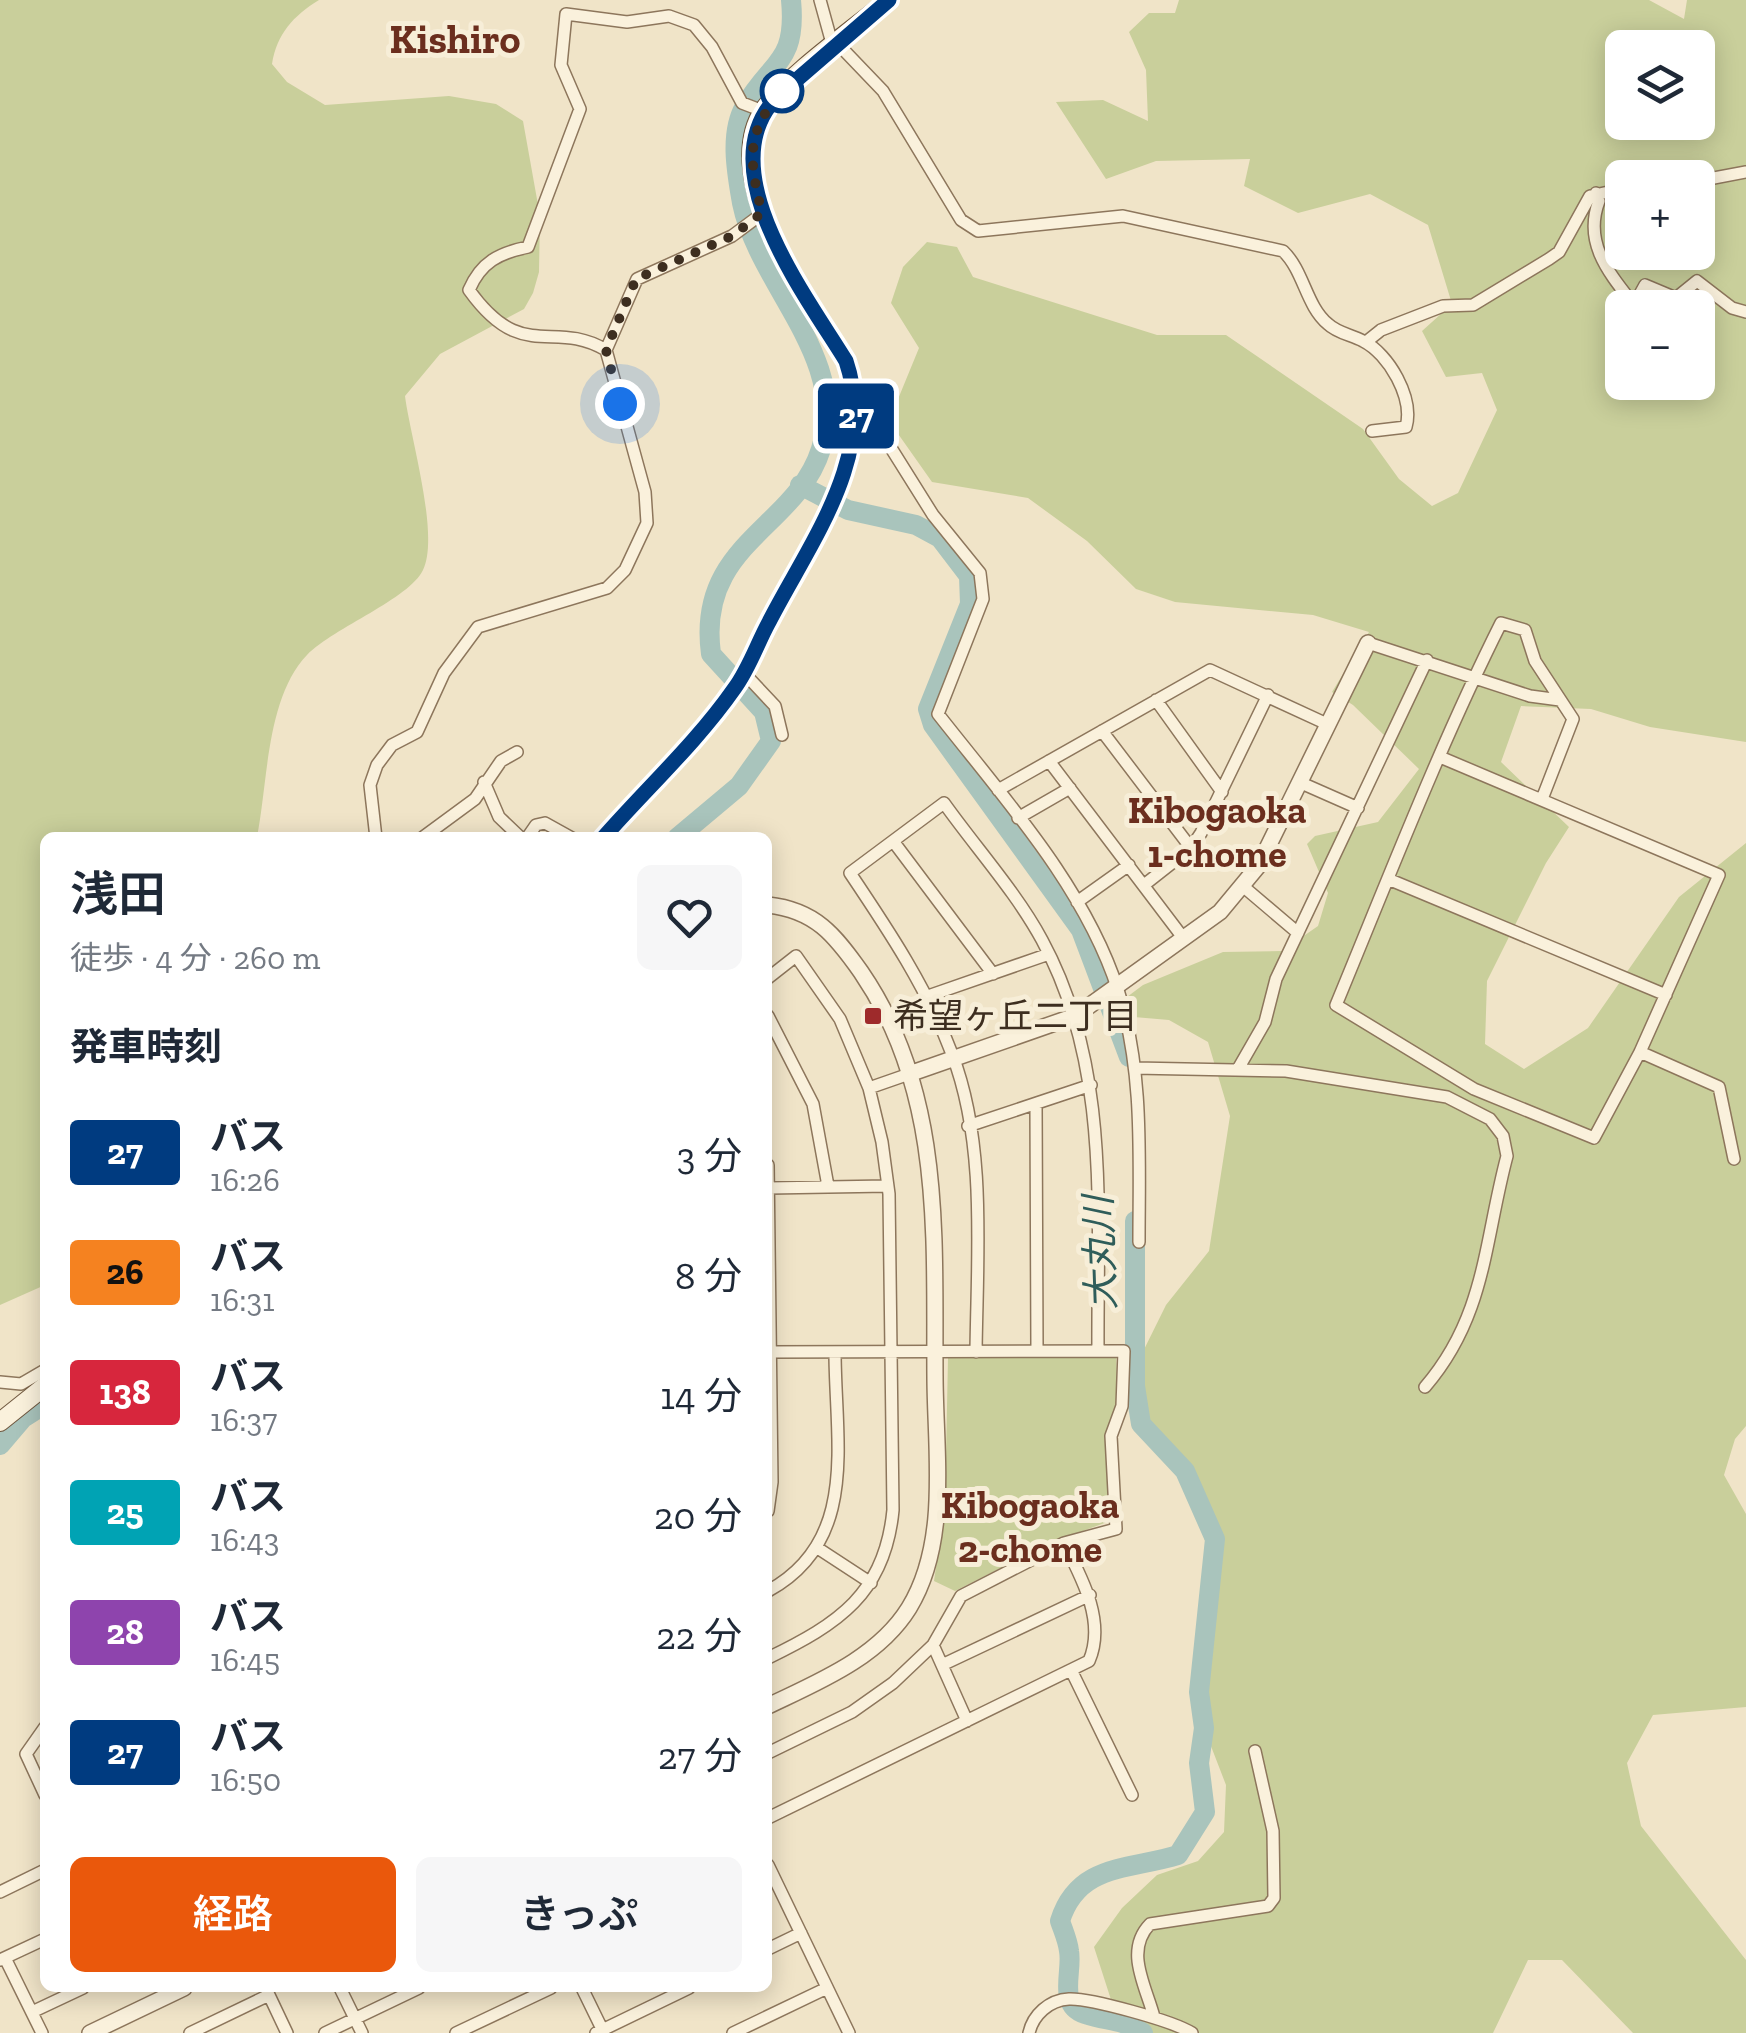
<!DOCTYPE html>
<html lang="ja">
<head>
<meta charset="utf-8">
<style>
  body { margin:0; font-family:"Zilla Slab","Noto Sans JP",serif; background:#f6f6f7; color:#1f2937; height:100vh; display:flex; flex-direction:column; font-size:38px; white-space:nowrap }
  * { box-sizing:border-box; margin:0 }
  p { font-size:32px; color:#747a83 }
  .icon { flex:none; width:55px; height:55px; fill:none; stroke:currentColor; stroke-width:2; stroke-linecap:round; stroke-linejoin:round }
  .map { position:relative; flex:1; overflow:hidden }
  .side { position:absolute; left:40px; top:832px; width:732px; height:1160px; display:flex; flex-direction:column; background:#fff; border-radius:15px; box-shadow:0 5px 25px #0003 }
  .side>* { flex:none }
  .badge { padding:0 20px; border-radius:8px; font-size:35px; line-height:65px }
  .buttons { position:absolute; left:1605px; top:30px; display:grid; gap:20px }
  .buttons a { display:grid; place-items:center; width:110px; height:110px; border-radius:15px; background:#fff; box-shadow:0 5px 25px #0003; font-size:50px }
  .you { position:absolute; width:50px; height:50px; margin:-25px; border:8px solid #fff; border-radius:50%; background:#1a73e8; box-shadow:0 0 0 15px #1a73e833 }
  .map>.badge { position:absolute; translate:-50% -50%; box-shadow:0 0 0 5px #fff }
  h2 { padding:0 30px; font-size:38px; line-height:90px }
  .round { display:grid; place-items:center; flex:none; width:105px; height:105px; border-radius:15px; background:#f6f6f7 }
  .summary { display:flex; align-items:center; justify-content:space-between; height:170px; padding:0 30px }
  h1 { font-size:48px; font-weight:600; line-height:75px }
  .action { display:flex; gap:20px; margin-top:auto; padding:20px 30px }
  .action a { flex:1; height:115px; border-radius:15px; background:#ea580c; color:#fff; font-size:40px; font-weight:600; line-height:115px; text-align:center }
  .action a+a { background:#f6f6f7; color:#1f2937 }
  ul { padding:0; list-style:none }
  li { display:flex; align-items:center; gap:30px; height:120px; padding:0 30px }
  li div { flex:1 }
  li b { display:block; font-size:38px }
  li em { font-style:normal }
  li .badge { min-width:110px; font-weight:700; text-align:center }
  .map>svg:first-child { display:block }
</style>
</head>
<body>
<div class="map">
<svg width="1746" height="2033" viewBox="0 0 1746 2033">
  <rect width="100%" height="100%" fill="#f0e4c8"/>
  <path fill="#c9cf9b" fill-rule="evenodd" d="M 0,0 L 319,0 C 293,16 277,34 272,64 L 287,82 L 325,105 L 449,96 L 496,104 L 523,121 L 540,216 L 539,272 L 533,293 L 524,309 L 440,354 L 405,396 C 410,436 440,535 423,570 C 409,599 335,627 307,655 C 266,698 268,782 257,837 L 45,838 L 45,1285 L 0,1305 Z
    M 1179,0 L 1649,0 L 1684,19 L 1687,0 L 1746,0 L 1746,742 L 1650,727 L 1591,709 L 1521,706 L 1501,762 L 1569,827 L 1546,863 L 1487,981 L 1485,1044 L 1524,1069 L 1588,1028 L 1679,897 L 1746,843 L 1746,1426 L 1735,1439 L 1724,1475 L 1746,1514 L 1746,1707 L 1653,1715 L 1627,1763 L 1641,1826 L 1746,1960 L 1746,2033 L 1633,2033 L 1562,1960 L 1528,1960 L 1493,2033 L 1148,2033 L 1114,2009 L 1094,1947 L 1122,1908 L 1157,1875 L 1198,1861 L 1224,1832 L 1226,1785 L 1209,1741 L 1208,1554 L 1197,1506 L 1124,1390 L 1166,1305 L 1209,1251 L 1230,1116 L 1208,1042 L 1169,1020 L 1134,1017 L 1127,997 L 1143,985 L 1223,952 L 1282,951 L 1318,926 L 1328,893 L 1307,844 L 1315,836 L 1378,822 L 1419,769 L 1353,705 L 1332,692 L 1369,632 L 1313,615 L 1175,602 L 1136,589 L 1087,541 L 1028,498 L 932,482 L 889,421 L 919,348 L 891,303 L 903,267 L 927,242 L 957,247 L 973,277 L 1157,335 L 1226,335 L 1363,429 L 1399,479 L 1432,506 L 1458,493 L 1497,410 L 1482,373 L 1446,377 L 1422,331 L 1452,304 L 1428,225 L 1370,194 L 1298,213 L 1244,186 L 1250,159 L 1156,161 L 1106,179 L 1056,102 L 1103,100 L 1148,121 L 1146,70 L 1129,32 L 1149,13 L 1175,13 ZM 1622,48 L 1698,48 L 1698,122 L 1622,122 ZM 1622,178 L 1698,178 L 1698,252 L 1622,252 ZM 1622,308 L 1698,308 L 1698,382 L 1622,382 Z
    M 1116,1355 L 1118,1404 L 1106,1442 L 1110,1521 L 1050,1543 L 955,1591 L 934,1581 L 945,1505 L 948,1358 Z"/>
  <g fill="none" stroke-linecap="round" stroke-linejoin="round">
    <path stroke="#a9c4bc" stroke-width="20" d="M 800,485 L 848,510 L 916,525 L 940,538 L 969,576 L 970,604 L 928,709 L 933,725 L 1081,930 L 1129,1057
      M 677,838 L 739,786 L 771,741 L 764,712 L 711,654 C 696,543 796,529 821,449 C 850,358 759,287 742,203 C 737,174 729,133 745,106 C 772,60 797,63 791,0
      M 1135,1221 L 1135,1386 L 1141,1424 L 1185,1471 L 1215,1539 L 1199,1692 L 1204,1728 L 1199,1763 L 1205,1812 L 1178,1855 C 1130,1870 1078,1863 1060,1921 C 1063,1930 1068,1941 1069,1951 C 1073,1971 1057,2005 1085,2014 C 1109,2022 1120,2018 1143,2033
      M 0,1445 L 23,1418 L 45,1404"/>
    <g stroke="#8d765c" stroke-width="14">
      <path id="minor" d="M 820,0 L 833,47
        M 837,43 L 883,91 L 961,220 L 978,231 L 1123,216 L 1283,251 C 1304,271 1306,306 1328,324 C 1337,333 1352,335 1363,341 C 1389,354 1414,398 1406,427 L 1372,431
        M 1698,181 L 1746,172
        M 1596,193 L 1599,201 C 1583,243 1609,273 1634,305 L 1645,285 L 1676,298 L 1697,281 L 1732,308 L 1746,312
        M 1366,342 L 1381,330 L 1443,306 L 1473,305 L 1549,259 L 1559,252 L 1590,196 L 1622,189
        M 606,350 C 552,318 523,365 469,290 C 481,262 499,253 528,247 L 580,109 L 561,65 L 566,14 L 627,22 L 669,16 L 694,25 L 712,47 L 742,103 L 763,111
        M 856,414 L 891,448 L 933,515 L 980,573 L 983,599 L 938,714 C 1003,797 1085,887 1118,990 C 1144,1071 1139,1158 1139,1242
        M 1368,643 L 1530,696 L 1560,700
        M 744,673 L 775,706 L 782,735
        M 1156,700 L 1222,792
        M 1102,731 L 1191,848
        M 1440,757 L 1719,875 L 1640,1052 L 1594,1138 L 1474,1089 L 1336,1005 C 1389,877 1439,747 1501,623 L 1525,630 L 1535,661 L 1573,719 L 1542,799
        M 1049,761 L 1184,939
        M 484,782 L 499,817 L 521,838
        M 1299,782 L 1358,808
        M 998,790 L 1210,670 L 1327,724
        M 1018,818 L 1070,788
        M 376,838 L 370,785 L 377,765 L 392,745 L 417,732 L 444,673 L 478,627 L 607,588 L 625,570 L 647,523 L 645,492 L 606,350 L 637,279 L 732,236 L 763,213
        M 422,838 L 475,799 L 501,761 L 517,752
        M 527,838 L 536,825 L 545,823 L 572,838
        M 893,841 L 993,974
        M 1388,879 L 1666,995
        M 1144,885 L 1191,848 L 1201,833 L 1268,695
        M 1245,888 L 1298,933
        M 1077,902 L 1129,865
        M 768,978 L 796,956 L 840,1019 L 869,1088 L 882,1142 L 889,1194 L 893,1510 C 885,1594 838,1624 768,1658
        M 928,996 L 1049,954
        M 768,1016 L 813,1104 L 828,1186
        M 1640,1052 L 1719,1087 L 1734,1159
        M 1135,1068 L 1286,1071 L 1447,1097 L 1490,1119 L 1503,1136 L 1507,1156 C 1484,1242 1486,1316 1425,1387
        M 1238,1069 L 1265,1022 L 1276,979 L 1427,660
        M 869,1088 L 912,1073
        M 1036,1104 L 1037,1351
        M 968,1126 L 1091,1085
        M 768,1165 L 772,1482 L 768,1511
        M 769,1188 L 887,1186
        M 768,1352 L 1124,1351 L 1122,1406 L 1111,1436 L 1116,1529 L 1064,1543 C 1082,1578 1106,1622 1089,1661 L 768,1818
        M 976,1352 C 977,1257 987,1144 952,1054 C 927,988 889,931 850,873 L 944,803 C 976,848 1016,892 1042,940 C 1111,1067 1097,1212 1098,1351
        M 0,1382 L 21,1384 L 45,1370
        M 819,1549 L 871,1583
        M 768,1591 C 860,1541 835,1441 835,1352
        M 933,1645 L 967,1721
        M 942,1665 L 1090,1595
        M 1071,1670 L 1132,1795
        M 45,1727 L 26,1754 L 45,1795
        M 768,1753 L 852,1712 L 893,1683 L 933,1645 L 961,1596 L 1064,1543
        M 768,1865 L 849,2033
        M 0,1892 L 45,1870
        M 768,1949 L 801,1933
        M 5,1958 L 42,2033
        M 0,1960 L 45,1939
        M 340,1988 L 362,2033
        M 582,1988 L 604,2033
        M 32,2012 L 83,1988
        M 1154,2017 C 1146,1986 1124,1951 1150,1924 L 1268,1906 L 1274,1898 L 1273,1831 L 1255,1751
        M 190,2033 L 269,1995 L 287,2033
        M 325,2033 L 419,1988
        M 456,2033 L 551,1988
        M 596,2033 L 689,1988
        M 733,2033 L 827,1988
        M 1029,2033 C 1033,2015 1049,2000 1069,1999 C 1090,1998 1173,2021 1192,2033"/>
    </g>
    <g stroke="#8d765c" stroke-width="18">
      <path id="tertiary" d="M 768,905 C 815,910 835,935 861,972 C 944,1093 934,1237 935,1376 C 935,1450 950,1541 909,1608 C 878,1658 818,1682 768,1706
        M 912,1073 L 1075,1016 L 1220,912 L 1259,865 L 1368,643
        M 90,2033 L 184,1988"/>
    </g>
    <g stroke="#6f573f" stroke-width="20">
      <path id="secondary" d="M 603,838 C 646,789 697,742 734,689 C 749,669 757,644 769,622 C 810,542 877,456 846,361 C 810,303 719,180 763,111 C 785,77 855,28 889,0
        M 0,1422 L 45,1386"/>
    </g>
    <use href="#minor" stroke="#faf1dc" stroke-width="11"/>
    <use href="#tertiary" stroke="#faf1dc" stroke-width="15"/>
    <use href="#secondary" stroke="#faf1dc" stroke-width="18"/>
  </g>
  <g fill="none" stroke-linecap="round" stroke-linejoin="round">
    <g stroke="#fff" stroke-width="22">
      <path id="line" d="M 603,838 C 646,789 697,742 734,689 C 749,669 757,644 769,622 C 810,542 878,455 846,361 C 805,294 707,167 778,96 L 889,0"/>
    </g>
    <use href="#line" stroke="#003b80" stroke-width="15"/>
    <path stroke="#3d2e20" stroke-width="10" stroke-dasharray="0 18" d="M 620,404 L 606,350 L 636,279 L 732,236 L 762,213 C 749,160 745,133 782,91"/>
  </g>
  <circle fill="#fff" stroke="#003b80" stroke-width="5" cx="782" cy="91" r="20"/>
  <rect fill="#9e2a2b" stroke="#f7eed8" stroke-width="4" x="863" y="1006" width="20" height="20" rx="5"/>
  <g text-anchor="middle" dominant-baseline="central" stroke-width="10" stroke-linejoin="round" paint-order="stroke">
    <g font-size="35" fill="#3d2e20" stroke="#f7eed8" text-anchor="start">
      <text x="893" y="1016">希望ヶ丘二丁目</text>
    </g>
    <g font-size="38" font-weight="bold" fill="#6b2e1e" stroke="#f7eed8">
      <text x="1217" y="810">Kibogaoka<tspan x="1217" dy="44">1-chome</tspan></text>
      <text x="1030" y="1505">Kibogaoka<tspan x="1030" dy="44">2-chome</tspan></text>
    </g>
    <g font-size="38" font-style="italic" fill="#2f5d5a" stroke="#f7eed8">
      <text transform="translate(1100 1253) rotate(-92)">大丸川</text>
    </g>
    <g font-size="40" font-weight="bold" fill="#6b2e1e" stroke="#f7eed8">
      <text x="455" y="39">Kishiro</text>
    </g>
  </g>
</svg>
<div class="buttons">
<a><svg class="icon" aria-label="layers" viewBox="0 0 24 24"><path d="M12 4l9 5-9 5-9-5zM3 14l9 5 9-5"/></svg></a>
<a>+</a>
<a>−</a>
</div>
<div class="you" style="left:620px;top:404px"></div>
<b class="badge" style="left:856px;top:416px;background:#003b80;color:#fff">27</b>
<section class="side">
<div class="summary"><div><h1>浅田</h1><p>徒歩 · 4 分 · 260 m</p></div><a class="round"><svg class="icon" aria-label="heart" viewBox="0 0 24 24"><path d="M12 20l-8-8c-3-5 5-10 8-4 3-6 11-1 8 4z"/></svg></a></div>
<h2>発車時刻</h2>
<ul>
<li><span class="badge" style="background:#003b80;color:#fff">27</span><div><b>バス</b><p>16:26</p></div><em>3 分</em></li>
<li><span class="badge" style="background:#f58220;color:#111">26</span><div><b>バス</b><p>16:31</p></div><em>8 分</em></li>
<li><span class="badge" style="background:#d7263d;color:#fff">138</span><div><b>バス</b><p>16:37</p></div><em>14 分</em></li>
<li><span class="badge" style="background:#00a3b4;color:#fff">25</span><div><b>バス</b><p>16:43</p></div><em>20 分</em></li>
<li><span class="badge" style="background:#8e44ad;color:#fff">28</span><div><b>バス</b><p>16:45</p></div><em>22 分</em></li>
<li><span class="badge" style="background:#003b80;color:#fff">27</span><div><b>バス</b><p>16:50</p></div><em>27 分</em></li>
</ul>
<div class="action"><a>経路</a><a>きっぷ</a></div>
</section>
</div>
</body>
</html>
